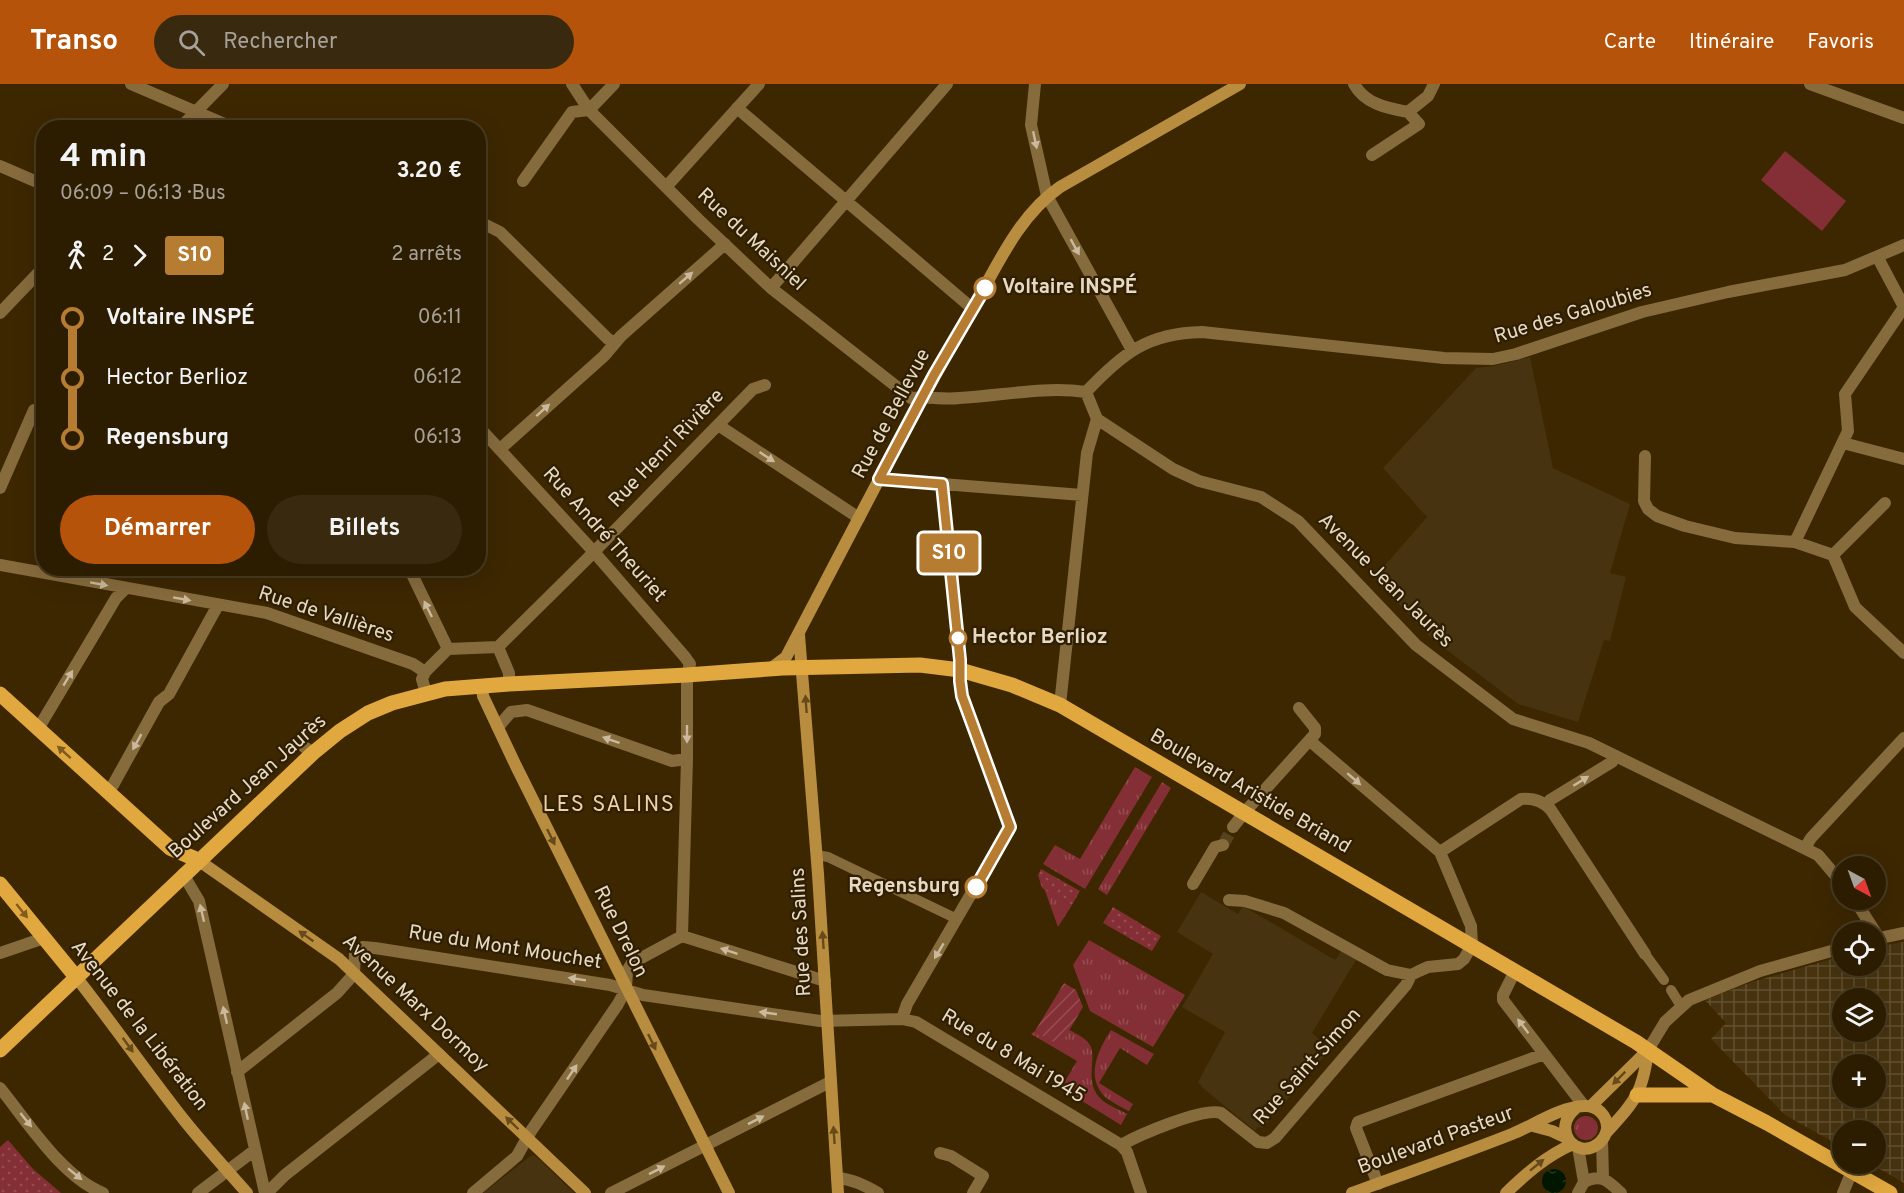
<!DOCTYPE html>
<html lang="fr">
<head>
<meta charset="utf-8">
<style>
  body { margin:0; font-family:Overpass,sans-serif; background:#392a0f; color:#f1f3f6; height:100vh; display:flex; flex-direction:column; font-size:22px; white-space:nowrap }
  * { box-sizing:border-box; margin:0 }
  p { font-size:20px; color:#a7a299 }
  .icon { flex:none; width:33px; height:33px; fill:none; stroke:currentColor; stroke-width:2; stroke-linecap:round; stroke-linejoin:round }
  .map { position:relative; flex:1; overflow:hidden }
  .details { position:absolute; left:36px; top:36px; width:450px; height:456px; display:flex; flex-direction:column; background:#2d1d00; border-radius:24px; box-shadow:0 6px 24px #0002,0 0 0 2px #483b22 }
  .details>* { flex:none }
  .badge { padding:0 12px; border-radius:4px; font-size:21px; line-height:39px }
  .needle { width:39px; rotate:139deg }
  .tools { position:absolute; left:1832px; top:772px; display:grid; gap:12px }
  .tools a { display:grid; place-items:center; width:54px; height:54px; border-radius:50%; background:#2d1d00; box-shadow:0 6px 24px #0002,0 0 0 2px #483b22; font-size:30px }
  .map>.badge { position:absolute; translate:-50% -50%; box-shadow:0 0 0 3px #fff }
  .legs { display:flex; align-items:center; gap:9px; height:66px; padding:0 24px; font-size:20px }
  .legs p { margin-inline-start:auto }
  .summary { display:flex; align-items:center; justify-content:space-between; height:102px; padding:0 24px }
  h1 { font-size:33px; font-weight:700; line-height:45px }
  .action { display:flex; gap:12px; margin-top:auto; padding:12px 24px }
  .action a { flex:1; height:69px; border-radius:36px; background:#b45309; color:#fff; font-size:24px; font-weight:700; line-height:69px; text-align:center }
  .action a+a { background:#392a0f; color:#f1f3f6 }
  ul { padding:0 24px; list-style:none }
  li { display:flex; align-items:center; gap:21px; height:60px; font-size:22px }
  li i { display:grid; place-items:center; width:9px; height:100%; margin:0 8px; background:currentColor }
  li i::after { content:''; width:15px; height:15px; margin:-8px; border:4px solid; border-radius:50%; background:#2d1d00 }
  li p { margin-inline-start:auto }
  li:first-child i { background:linear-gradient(#0000 50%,currentColor 0) }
  li:last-child i { background:linear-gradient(currentColor 50%,#0000 0) }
  header { display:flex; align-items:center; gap:36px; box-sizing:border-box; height:84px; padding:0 30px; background:#b45309; color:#fff }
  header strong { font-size:28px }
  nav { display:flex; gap:33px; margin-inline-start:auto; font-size:21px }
  .search { width:420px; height:54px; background:#392a0f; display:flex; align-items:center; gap:15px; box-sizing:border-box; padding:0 21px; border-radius:33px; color:#a7a299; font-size:22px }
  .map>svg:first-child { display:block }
</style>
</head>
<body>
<header>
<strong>Transo</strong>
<div class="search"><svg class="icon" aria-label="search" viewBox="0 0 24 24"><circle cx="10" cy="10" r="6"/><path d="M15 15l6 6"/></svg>Rechercher</div>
<nav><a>Carte</a><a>Itinéraire</a><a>Favoris</a></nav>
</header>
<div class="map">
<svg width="1904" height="1109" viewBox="0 0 1904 1109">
  <defs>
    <pattern id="industrial-grid" width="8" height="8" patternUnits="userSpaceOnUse" patternTransform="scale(1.5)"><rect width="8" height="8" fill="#47330f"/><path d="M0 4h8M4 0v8" fill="none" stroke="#625030"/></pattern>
    <pattern id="grass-tufts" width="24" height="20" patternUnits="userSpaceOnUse" patternTransform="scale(1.5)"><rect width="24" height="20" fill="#842f35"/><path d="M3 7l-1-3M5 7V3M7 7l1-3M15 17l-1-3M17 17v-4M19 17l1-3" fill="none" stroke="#954d51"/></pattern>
    <pattern id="park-dots" width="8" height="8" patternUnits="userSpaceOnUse" patternTransform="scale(1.5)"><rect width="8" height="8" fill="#842f35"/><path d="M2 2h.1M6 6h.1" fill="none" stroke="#954d51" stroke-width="1.8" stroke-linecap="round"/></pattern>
    <pattern id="garden-furrows" width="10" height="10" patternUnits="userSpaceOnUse" patternTransform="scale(1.5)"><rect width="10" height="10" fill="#842f35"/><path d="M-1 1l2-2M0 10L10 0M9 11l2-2" fill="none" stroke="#954d51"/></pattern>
    <pattern id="water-ripples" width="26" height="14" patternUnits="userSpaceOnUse" patternTransform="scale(1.5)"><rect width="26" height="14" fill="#011600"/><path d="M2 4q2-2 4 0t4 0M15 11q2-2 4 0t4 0" fill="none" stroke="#263724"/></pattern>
  </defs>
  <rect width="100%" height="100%" fill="#3c2700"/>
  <path fill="#47330f" d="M 1530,273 L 1553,384 L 1630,420 L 1610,489 L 1626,493 L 1610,557 L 1604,556 L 1578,638 L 1518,620 L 1431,554 L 1374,494 L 1427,433 L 1383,384 L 1476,284 L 1494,282 Z
    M 1201,808 L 1238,830 L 1243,822 L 1335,876 L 1341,867 L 1356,876 L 1312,949 L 1330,965 L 1263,1044 L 1258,1043 L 1255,1047 L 1203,1004 L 1198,998 L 1225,948 L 1182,923 L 1213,870 L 1177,848 Z
    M 532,1071 L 537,1073 L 574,1109 L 483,1109 Z"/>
  <path fill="url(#industrial-grid)" fill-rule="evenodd" d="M 1904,858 L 1904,1099 L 1871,1080 L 1875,1080 L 1875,1047 L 1842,1047 L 1842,1063 L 1785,1031 L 1711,955 L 1726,939 L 1705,916 L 1752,898 L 1842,872 L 1842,882 L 1875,882 L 1875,863 ZM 1842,915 L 1875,915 L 1875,948 L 1842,948 ZM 1842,981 L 1875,981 L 1875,1014 L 1842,1014 Z"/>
  <path fill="url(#grass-tufts)" d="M 1135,683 L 1152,693 L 1085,805 L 1043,780 L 1055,761 L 1080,775 Z
    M 1162,698 L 1171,704 L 1107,811 L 1098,805 Z
    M 1044,804 L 1072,821 L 1058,843 Z
    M 1089,856 L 1185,911 L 1153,963 L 1090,927 L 1073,881 Z
    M 1069,946 C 1077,950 1088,955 1091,963 C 1096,976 1085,997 1099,1013 C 1105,1020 1118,1025 1127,1030 L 1121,1041 L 1061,1004 L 1077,977 L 1031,950 L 1035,947 L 1060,961 Z
    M 1111,946 L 1154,970 L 1147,981 L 1120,964 L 1099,999 L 1133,1020 L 1129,1027 C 1121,1023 1111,1018 1104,1012 C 1085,991 1099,965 1111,946 Z
    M1574 1044a12 12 0 1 1 24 0a12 12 0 1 1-24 0Z"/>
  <path fill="url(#park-dots)" d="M 1041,785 L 1080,807 L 1072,821 L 1042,804 L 1038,791 Z
    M 1113,823 L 1161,852 L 1152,867 L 1103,839 Z
    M 8,1056 L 33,1085 L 61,1109 L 0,1109 L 0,1063 Z"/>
  <path fill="url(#garden-furrows)" d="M 1064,899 L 1076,906 L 1083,923 L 1060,962 L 1035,947 Z"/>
  <path fill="#842f35" d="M 1785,67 L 1846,117 L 1822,147 L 1761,96 Z"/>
  <path fill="url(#water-ripples)" d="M1542 1097a12 12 0 1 1 24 0a12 12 0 1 1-24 0Z"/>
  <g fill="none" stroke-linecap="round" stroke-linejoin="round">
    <path stroke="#56421e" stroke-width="12" stroke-dasharray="12 6" stroke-linecap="butt" d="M 1223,761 L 1233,743"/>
    <path stroke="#866b3d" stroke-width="10" d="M 817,771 L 828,773 L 957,835
      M 1645,870 L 1664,896
      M 1671,906 L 1681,922"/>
    <path stroke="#866b3d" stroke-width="12" d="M 131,0 L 234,44
      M 572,0 L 589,26 L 698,135 L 771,204 L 911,314 C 927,312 943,316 959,314 C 1000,312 1044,302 1086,308 L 1097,335 L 1173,385 L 1199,397 L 1261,413 L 1298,437 L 1416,561 L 1513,635 L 1589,659 L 1818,771 L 1842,799
      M 1035,0 L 1031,41 L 1047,112 L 1132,266
      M 1354,0 C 1365,20 1387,24 1408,28 L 1428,12 L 1434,0
      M 737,24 L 973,225
      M 180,44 L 223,0
      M 1372,71 L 1419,40 L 1408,28
      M 523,97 L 572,28 L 589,26 L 614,0
      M 666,103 L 759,0
      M 478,137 L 500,148 L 608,255 L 615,259
      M 771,204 L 947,0
      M 0,229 L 44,183
      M 1086,308 C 1122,270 1147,249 1202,248 L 1444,274 L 1493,275 L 1516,270 L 1642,228 L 1728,208 L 1845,186 L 1904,161
      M 718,341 L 859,434
      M 1843,359 L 1904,375
      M 500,365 L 604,272 L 621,252 L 725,160
      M 1645,372 L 1644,417 L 1648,425 L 1657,432 L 1685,442 L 1735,454 L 1795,458 L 1833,471 L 1855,523 L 1904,569
      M 879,395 L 1082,411
      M 0,404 L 34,326
      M 1795,458 L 1848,347 L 1845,310 L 1904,223 L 1878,174
      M 1833,471 L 1885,419
      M 0,481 L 267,529 L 413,580 L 425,588
      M 409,484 L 448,565
      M 498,563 L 587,475 L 753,305 L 765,301
      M 498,563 L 509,589 L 509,600
      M 426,609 L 422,595 L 425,588 L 448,565 L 498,563
      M 1060,621 L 1087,369 L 1097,335
      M 498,643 L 511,628 L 527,626 L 672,677 L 687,675
      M 38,645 L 116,514 L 125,505
      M 300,660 L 313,669
      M 107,708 L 113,701 L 159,618 L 169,610 L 218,521
      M 1547,722 L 1550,716 L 1612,678 L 1616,672
      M 1233,743 L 1244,729 L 1315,650 L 1315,644 L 1299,624
      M 1805,764 L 1811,754 L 1904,654
      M 1440,768 L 1521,715 C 1533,714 1543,717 1551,726 L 1645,870
      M 183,790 L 199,817 L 265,1109
      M 1193,800 L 1215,763 L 1223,761
      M 1229,816 L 1245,817 L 1284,829 L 1387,886 L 1411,891
      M 1855,816 L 1879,854
      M 682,852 L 687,675 L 687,591
      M 0,869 L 44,854
      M 1515,887 L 1503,911 L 1503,916 L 1584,1022
      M 902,935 L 907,920 L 1010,743 L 962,612 L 960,597 L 960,576 L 942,400
      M 237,988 L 337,909 L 354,890 L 355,869 L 363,863 L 375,864 L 610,901 L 643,911 L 820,937 L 902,935 L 916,938 L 1121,1061 L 1127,1068 L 1141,1109
      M 0,1004 C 27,1037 62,1093 103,1109
      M 1602,1056 L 1603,1094
      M 1121,1061 C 1139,1051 1203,1023 1221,1029 L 1258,1058 L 1267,1059 L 1275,1054 L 1406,901 L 1411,891 L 1419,887 L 1428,883 L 1458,880 L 1464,875 L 1472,861 L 1471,842 L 1440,768 L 1310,657
      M 940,1069 L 951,1072 L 983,1092 L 973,1109
      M 837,1094 C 852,1095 864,1101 878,1109
      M 1584,1098 C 1602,1089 1608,1097 1621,1109
      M 1378,1100 L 1356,1044 L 1358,1038 L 1544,970
      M 198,1109 L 255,1066
      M 267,1109 L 285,1091 L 439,970
      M 473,1109 L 517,1072 L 531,1047 L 618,920 L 626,905 L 627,887 L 632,879 L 682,852 L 825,897
      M 611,1109 L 830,998
      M 1843,1109 L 1852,1087"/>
    <path stroke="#866b3d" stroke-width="12" d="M 1810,0 L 1904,34
      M 0,82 L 44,101
      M 478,342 L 594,468 L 685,573 L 690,580 L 687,591
      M 1875,855 L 1904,849
      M 1648,966 L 1665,938 L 1689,916 L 1760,887 L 1842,864
      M 1578,1063 L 1584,1098 L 1578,1109"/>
    <path stroke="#b98d40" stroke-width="12" d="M 799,551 L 818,790 L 838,1109
      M 770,585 L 786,573 C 847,457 906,341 971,228 C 996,184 1018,132 1060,103 L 1240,0
      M 482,602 L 483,612 L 516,682 L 729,1109
      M 198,776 L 339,875 L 585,1109
      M 76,893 C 113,940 147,989 184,1036 C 204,1061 226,1085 247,1109
      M 1591,1022 L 1648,966
      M 1533,1042 L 1552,1047 L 1567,1054
      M 1606,1049 C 1635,1017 1643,1009 1648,966
      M 1352,1109 C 1406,1089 1459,1071 1512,1050 C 1534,1041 1560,1023 1584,1022 C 1597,1021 1608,1032 1607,1045 C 1606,1051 1603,1056 1598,1060 C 1576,1077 1551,1045 1575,1025
      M 1506,1109 C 1527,1089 1546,1072 1573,1060"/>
    <path stroke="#e1a83f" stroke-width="15" d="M 0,610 L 170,764 L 198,776
      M 0,800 L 76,893
      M 0,966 L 313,669 L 340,647 L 368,629 L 392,619 L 445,605 L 509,600 L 687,591 L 783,584 L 920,581 L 960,586 L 1012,601 L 1060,621 L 1636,958 L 1713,1011 L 1767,1039 L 1890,1109
      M 1637,1011 L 1713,1011"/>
  </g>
  <defs><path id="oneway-solid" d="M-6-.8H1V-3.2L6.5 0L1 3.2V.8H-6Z" transform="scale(1.5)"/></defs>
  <g fill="#cab99c">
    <use href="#oneway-solid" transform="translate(1035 56) rotate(78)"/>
    <use href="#oneway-solid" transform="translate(1075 163) rotate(61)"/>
    <use href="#oneway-solid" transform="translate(686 194) rotate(-41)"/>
    <use href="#oneway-solid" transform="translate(543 326) rotate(-42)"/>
    <use href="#oneway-solid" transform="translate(767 373) rotate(33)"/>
    <use href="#oneway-solid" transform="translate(99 500) rotate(10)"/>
    <use href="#oneway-solid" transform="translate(182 515) rotate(10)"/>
    <use href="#oneway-solid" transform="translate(428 525) rotate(-116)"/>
    <use href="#oneway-solid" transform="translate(68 594) rotate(-59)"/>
    <use href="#oneway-solid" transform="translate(687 650) rotate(90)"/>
    <use href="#oneway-solid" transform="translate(611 656) rotate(-161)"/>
    <use href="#oneway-solid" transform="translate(137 658) rotate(119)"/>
    <use href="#oneway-solid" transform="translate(1354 695) rotate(41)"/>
    <use href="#oneway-solid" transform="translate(1581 697) rotate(-32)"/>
    <use href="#oneway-solid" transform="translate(202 829) rotate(-103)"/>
    <use href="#oneway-solid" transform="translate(729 867) rotate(-162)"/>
    <use href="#oneway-solid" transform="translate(939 867) rotate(121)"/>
    <use href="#oneway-solid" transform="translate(577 895) rotate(-171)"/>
    <use href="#oneway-solid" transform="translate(768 929) rotate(-172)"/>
    <use href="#oneway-solid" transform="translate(225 931) rotate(-103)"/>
    <use href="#oneway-solid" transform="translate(1523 942) rotate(-127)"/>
    <use href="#oneway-solid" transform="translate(572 988) rotate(-56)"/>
    <use href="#oneway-solid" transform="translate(246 1027) rotate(-102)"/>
    <use href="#oneway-solid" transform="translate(26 1036) rotate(51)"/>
    <use href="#oneway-solid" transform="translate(756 1036) rotate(-27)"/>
    <use href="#oneway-solid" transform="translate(657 1086) rotate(-27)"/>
    <use href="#oneway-solid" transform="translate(75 1090) rotate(39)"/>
  </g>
  <g fill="#664a1a">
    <use href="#oneway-solid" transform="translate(806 620) rotate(-94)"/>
    <use href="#oneway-solid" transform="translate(551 753) rotate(64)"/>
    <use href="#oneway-solid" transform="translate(306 852) rotate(-145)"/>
    <use href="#oneway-solid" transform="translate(823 856) rotate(-94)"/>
    <use href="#oneway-solid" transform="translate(652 958) rotate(64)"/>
    <use href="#oneway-solid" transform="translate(128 961) rotate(54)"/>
    <use href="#oneway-solid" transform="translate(1619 994) rotate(135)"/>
    <use href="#oneway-solid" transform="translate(512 1039) rotate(-136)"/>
    <use href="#oneway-solid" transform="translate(834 1051) rotate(-94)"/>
    <use href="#oneway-solid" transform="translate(1537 1081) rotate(-39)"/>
  </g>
  <g fill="#7f5c1d">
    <use href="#oneway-solid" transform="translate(64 668) rotate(-138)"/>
    <use href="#oneway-solid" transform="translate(22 827) rotate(51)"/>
  </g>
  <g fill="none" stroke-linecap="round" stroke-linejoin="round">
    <g stroke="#fff" stroke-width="14">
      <path id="line-1" d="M 976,803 L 1010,743 L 962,612 L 960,597 L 960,576 L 942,400 L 879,395 L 934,291 L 985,204"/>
    </g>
    <use href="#line-1" stroke="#b57c32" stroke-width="9"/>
  </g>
  <g fill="#fff" stroke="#b57c32" stroke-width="3">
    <circle cx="985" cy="204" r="10"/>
    <circle cx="958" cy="554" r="8"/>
    <circle cx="976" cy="803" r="10"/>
  </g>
  <g text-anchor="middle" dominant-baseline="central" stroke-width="4.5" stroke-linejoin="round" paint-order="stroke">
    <g font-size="20" fill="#e7dac5" stroke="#2f1e01">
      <text transform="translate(751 156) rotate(43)">Rue du Maisniel</text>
      <text transform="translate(1573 230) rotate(-17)">Rue des Galoubies</text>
      <text transform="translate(892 330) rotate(-62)">Rue de Bellevue</text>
      <text transform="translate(667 365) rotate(-46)">Rue Henri Rivière</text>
      <text transform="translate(604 451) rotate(48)">Rue André Theuriet</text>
      <text transform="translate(1385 497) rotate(45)">Avenue Jean Jaurès</text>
      <text transform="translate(326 531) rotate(18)">Rue de Vallières</text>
      <text transform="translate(248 703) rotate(-42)">Boulevard Jean Jaurès</text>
      <text transform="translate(1250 708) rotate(30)">Boulevard Aristide Briand</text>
      <text transform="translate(620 848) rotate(64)">Rue Drelon</text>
      <text transform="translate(802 848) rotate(-93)">Rue des Salins</text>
      <text transform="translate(505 864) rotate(9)">Rue du Mont Mouchet</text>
      <text transform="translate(415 920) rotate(43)">Avenue Marx Dormoy</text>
      <text transform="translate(139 942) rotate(52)">Avenue de la Libération</text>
      <text transform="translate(1013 973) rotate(31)">Rue du 8 Mai 1945</text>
      <text transform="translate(1308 983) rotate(-48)">Rue Saint-Simon</text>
      <text transform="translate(1436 1057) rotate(-20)">Boulevard Pasteur</text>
    </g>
    <g font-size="20" font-weight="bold" fill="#e7dac5" stroke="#2f1e01" text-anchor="start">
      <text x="1002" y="204">Voltaire INSPÉ</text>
      <text x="972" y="554">Hector Berlioz</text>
      <text x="960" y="803" text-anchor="end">Regensburg</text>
    </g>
    <g font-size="22" letter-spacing="1.5" fill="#ecd1a7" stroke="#2f1e01">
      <text x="609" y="721">LES SALINS</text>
    </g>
  </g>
</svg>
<div class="tools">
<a><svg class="needle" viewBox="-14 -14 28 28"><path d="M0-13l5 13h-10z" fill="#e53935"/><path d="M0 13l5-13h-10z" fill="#a7a299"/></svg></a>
<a><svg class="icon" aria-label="locate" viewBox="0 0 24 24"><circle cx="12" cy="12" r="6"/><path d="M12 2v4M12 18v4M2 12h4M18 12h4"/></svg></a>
<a><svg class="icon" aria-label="layers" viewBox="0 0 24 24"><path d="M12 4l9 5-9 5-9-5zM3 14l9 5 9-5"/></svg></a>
<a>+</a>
<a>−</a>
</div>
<b class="badge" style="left:949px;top:469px;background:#b57c32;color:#fff">S10</b>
<section class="details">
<div class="summary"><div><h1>4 min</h1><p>06:09 – 06:13 · Bus</p></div><b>3.20 €</b></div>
<div class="legs"><svg class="icon" aria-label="walk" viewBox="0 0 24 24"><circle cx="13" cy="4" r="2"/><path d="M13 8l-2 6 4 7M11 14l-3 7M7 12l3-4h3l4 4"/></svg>2<svg class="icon" aria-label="forward" viewBox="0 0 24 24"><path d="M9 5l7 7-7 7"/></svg><b class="badge" style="background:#b57c32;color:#fff">S10</b><p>2 arrêts</p></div>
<ul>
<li><i style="color:#b57c32"></i><b>Voltaire INSPÉ</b><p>06:11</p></li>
<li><i style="color:#b57c32"></i><span>Hector Berlioz</span><p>06:12</p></li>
<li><i style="color:#b57c32"></i><b>Regensburg</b><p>06:13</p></li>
</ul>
<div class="action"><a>Démarrer</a><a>Billets</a></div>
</section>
</div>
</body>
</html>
